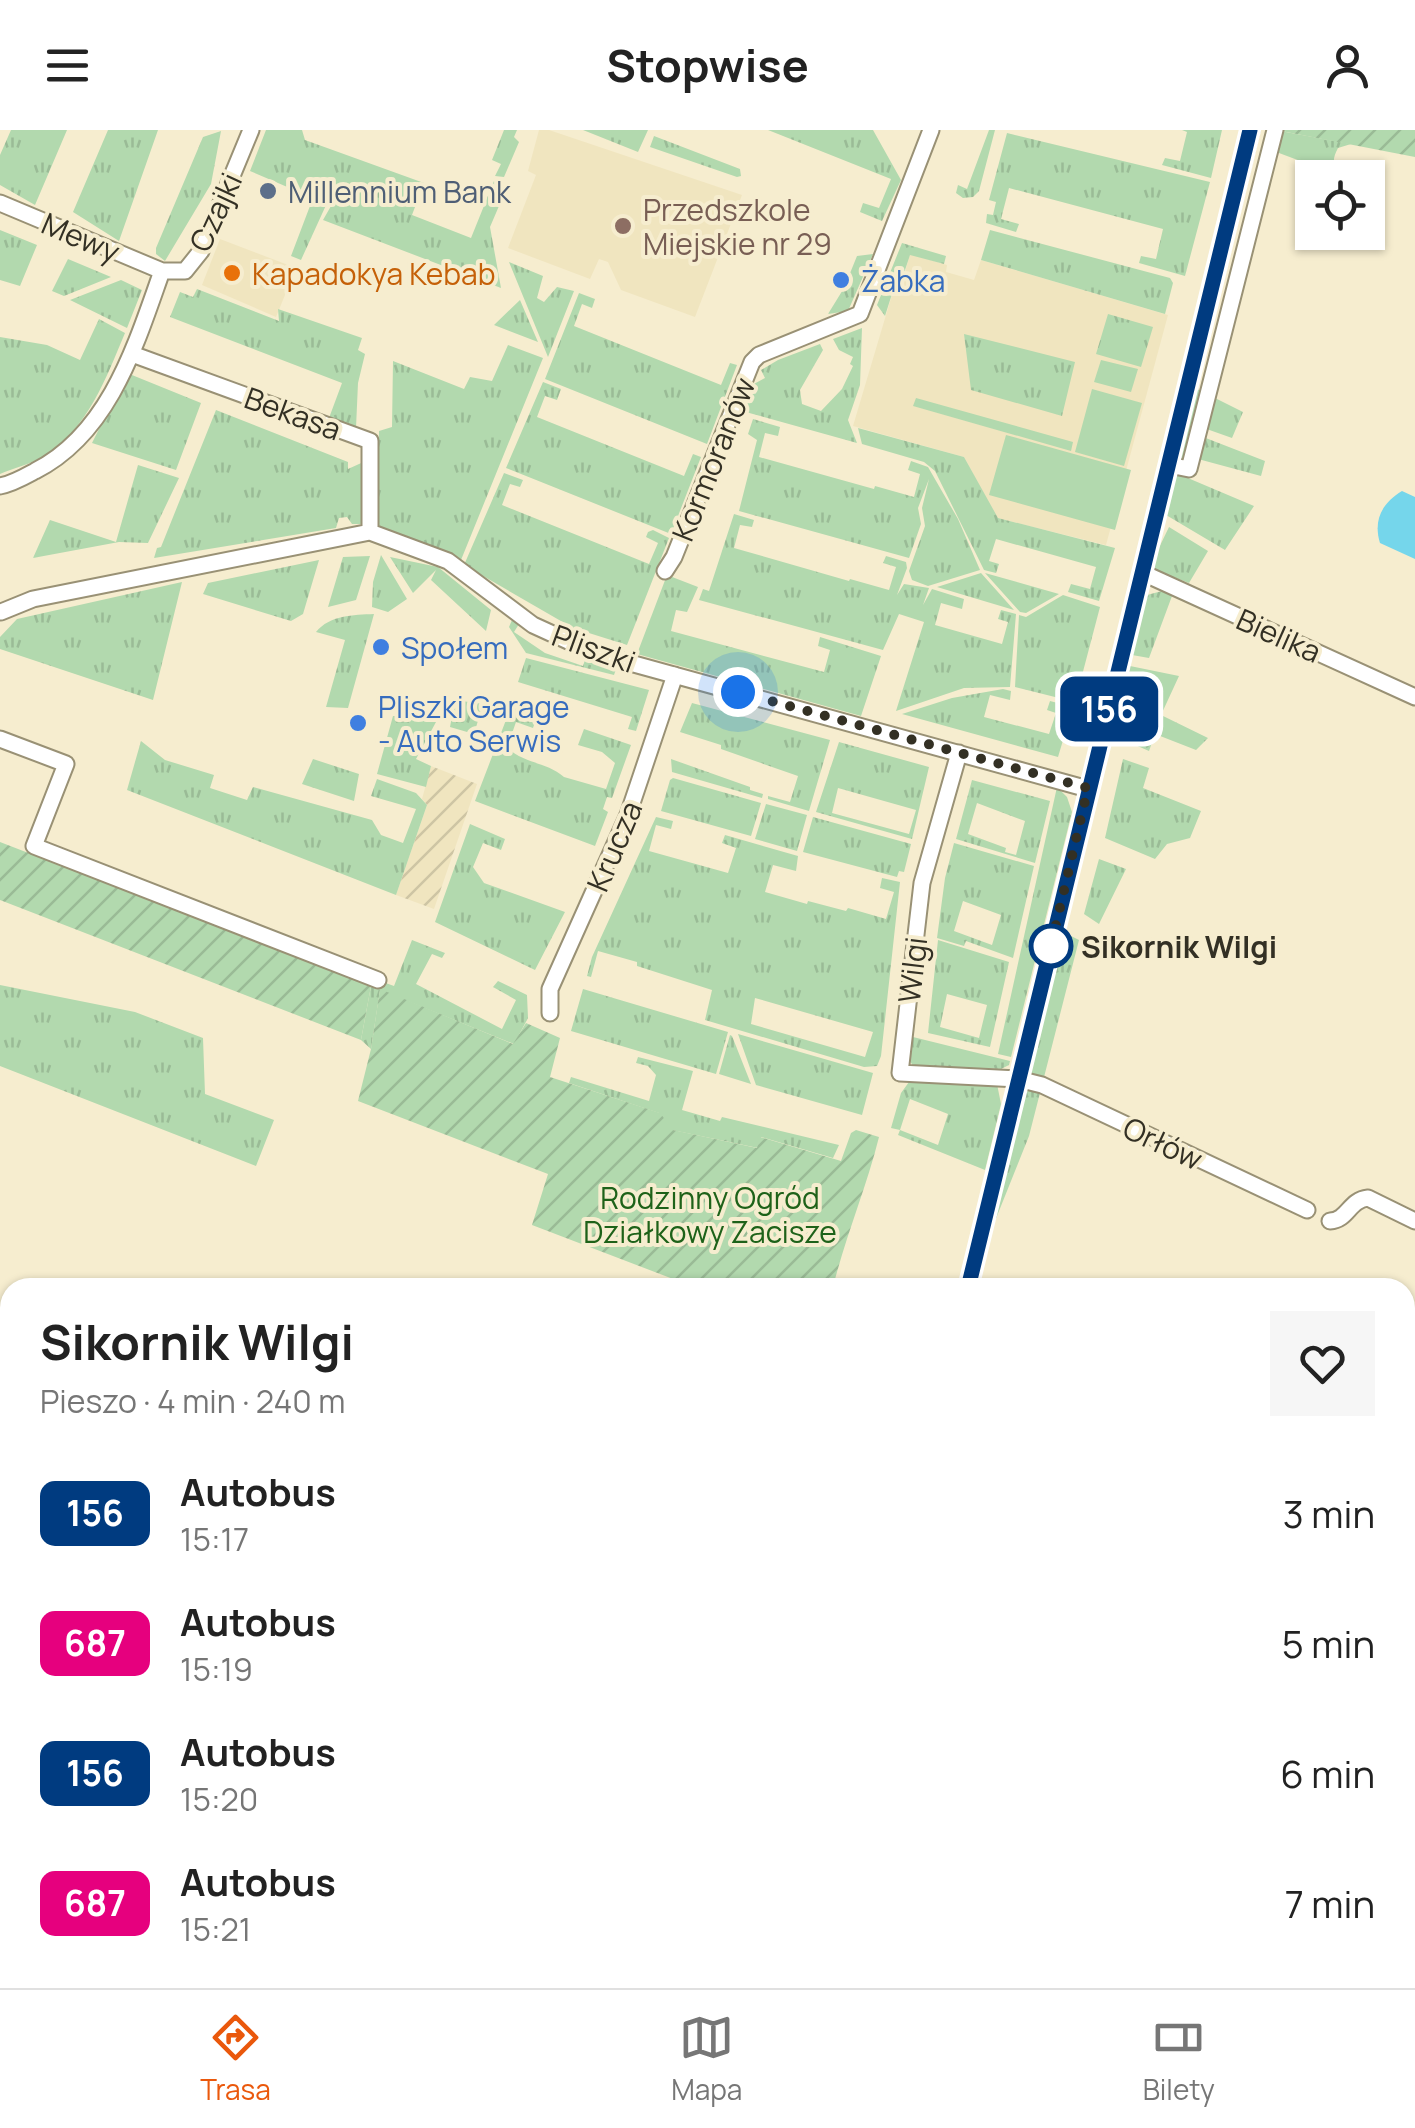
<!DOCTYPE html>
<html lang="pl">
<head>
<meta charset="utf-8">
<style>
  body { margin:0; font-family:Manrope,sans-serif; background:#f6f6f6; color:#222; height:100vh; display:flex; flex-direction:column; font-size:38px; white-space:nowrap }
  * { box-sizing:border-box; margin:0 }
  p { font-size:32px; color:#767676 }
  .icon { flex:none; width:55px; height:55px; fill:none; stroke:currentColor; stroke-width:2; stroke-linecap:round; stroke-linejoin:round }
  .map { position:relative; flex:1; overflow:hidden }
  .sheet { position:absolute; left:0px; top:1148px; width:1415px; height:712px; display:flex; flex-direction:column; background:#fff; border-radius:30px 30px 0 0; box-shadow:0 2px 8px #0004 }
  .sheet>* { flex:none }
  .badge { padding:0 20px; border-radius:15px; font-size:35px; line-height:65px }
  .controls { position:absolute; left:1295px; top:30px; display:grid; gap:20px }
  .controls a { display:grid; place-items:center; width:90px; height:90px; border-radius:0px; background:#fff; box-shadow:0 2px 8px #0004; font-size:50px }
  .you { position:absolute; width:50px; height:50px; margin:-25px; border:8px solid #fff; border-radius:50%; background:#1a73e8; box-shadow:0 0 0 15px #1a73e833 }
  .map>.badge { position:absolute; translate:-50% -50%; box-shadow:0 0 0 5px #fff }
  .round { display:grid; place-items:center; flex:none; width:105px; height:105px; border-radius:0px; background:#f6f6f6 }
  .summary { display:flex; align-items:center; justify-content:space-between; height:170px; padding:0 40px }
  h1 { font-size:48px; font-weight:700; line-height:75px }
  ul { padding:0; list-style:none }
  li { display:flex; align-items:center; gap:30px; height:130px; padding:0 40px }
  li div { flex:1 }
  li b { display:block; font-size:38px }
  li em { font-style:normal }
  li .badge { min-width:110px; font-weight:700; text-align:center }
  header { display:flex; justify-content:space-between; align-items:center; height:130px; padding:0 40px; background:#fff; font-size:45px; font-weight:700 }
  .dock { display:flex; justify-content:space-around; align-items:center; height:140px; border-top:2px solid #e0e0e0; background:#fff; font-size:28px; color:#767676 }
  .dock a { display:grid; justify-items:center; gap:5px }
  .dock .active { color:#ea580c }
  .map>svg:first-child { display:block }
</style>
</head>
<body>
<header><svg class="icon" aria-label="menu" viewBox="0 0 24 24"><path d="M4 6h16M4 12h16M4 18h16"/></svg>Stopwise<svg class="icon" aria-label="person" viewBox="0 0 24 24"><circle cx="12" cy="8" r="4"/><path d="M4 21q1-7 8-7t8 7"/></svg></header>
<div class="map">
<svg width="1415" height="1858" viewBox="0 0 1415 1858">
  <defs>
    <pattern id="industrial-furrows" width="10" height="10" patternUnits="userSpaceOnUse" patternTransform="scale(2.5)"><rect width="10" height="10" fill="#f0e5bf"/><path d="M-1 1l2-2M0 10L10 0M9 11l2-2" fill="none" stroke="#cec5a4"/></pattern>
    <pattern id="grass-tufts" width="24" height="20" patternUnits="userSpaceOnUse" patternTransform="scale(2.5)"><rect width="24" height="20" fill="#b2d9ae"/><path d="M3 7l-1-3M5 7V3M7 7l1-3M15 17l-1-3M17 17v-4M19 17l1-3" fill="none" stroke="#9abb96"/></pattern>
    <pattern id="forest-crowns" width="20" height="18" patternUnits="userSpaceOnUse" patternTransform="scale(2.5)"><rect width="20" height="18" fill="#b2d9ae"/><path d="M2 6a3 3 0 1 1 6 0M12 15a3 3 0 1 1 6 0" fill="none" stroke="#9abb96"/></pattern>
    <pattern id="garden-furrows" width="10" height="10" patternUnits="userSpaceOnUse" patternTransform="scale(2.5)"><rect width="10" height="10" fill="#b2d9ae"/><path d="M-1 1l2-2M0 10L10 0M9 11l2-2" fill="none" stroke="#9abb96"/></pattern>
  </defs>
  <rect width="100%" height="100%" fill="#f6edcf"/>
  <path fill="#f0e5bf" d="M 539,0 L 549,0 L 742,65 L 695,187 L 621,160 L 608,132 L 599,129 L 590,149 L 508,118 L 536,45 L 528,41 Z
    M 220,109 L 296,138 L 276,187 L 202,155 Z
    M 910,124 L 947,135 L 946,142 L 974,150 L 981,130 L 1168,185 L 1106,415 L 997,388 L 964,327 L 853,296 L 897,148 L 903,149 Z"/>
  <path fill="url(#industrial-furrows)" d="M 431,636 L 477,654 L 434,779 L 396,765 L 427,675 L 422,669 Z"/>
  <path fill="url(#grass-tufts)" fill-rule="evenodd" d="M 11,0 L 67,0 L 35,75 L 0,55 L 0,25 Z
    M 108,0 L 158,0 L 119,111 L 73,82 Z
    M 266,0 L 302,0 L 305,10 L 424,53 L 412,85 L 471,108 L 494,51 L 501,55 L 505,62 L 490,97 L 501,158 L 323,90 L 331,76 L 327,73 L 301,130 L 291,126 L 313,68 L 250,41 Z
    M 504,0 L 517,0 L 514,7 L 519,12 L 504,47 L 495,46 L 501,34 L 492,30 Z
    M 583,0 L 648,0 L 638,22 Z
    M 768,0 L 873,0 L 901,50 L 882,91 L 860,82 L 863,73 L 879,78 L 891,49 Z
    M 989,0 L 995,0 L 979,61 L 973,67 L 963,68 L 956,63 L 958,55 L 967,59 Z
    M 1182,0 L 1222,0 L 1211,48 L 1162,35 L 1165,28 L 1180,31 L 1187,2 Z
    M 1275,0 L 1351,14 L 1338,18 C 1331,31 1333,37 1343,47 L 1271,20 Z
    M 221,1 L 211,54 L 165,131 L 156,124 L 156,118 L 203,7 Z
    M 1007,3 L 1210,52 L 1185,146 L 1139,133 L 1141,126 L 1156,129 L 1163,99 L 1009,58 L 1001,89 L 1019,94 L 1016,102 L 986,93 L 987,84 L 993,85 L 996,72 L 989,70 Z
    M 654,6 L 740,39 L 741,46 L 737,47 L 650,17 Z
    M 0,100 L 37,115 L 20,156 L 0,150 Z
    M 990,100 L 1170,148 L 1173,153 L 1165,184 L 981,130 Z
    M 902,113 L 946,126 L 944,134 L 910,125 L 902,149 L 897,148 L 885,186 L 877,175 Z
    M 873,124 L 848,181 L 828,184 L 844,158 L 857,126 Z
    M 68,129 L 111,147 L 64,166 L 52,161 Z
    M 509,132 L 543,146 L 537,168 L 544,172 L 557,157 L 574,161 L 548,227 Z
    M 121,150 L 142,160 L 127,198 L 70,170 Z
    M 197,159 L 279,191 L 278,179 L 362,208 L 358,220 L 365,224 L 358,253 L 356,298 L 329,288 L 342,253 L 170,187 L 180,162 L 193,167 Z
    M 579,163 L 595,169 L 592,178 L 582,174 L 574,196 L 721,255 L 730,233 L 737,235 L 707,314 L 545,249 Z
    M 520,170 L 538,212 L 494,195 Z
    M 1108,184 L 1153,197 L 1141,237 L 1096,224 Z
    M 99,189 L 125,203 C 106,248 88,299 44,326 C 31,334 14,338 0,344 L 0,207 L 47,215 L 80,230 Z
    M 862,198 L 860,255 L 848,290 L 857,313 L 742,281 L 752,255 L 765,248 L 761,240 L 778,230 L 820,214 L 823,220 L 800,260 L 802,274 L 821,281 L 842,259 L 853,236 L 850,234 L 853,227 L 839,220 L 833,209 Z
    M 964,204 L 1075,232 L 1062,286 L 971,260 Z
    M 508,215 L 543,228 L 461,430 L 378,396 L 379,301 L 392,297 L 393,231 L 464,259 L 470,247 L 492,251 Z
    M 127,243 L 201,273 L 176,340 L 92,313 Z
    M 543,252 L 561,259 L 557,270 L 545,266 L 537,287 L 684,346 L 693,324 L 701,327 L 671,404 L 506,338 Z
    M 1195,258 L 1243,282 L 1232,308 L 1201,297 L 1198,305 L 1265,331 L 1261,346 L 1198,329 L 1189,339 L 1178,336 Z
    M 216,280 L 348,332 L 348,339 L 370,329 L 370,394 L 352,394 L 347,387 L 339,388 L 336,398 L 154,428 L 157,418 L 161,417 Z
    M 753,289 L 780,297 L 778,306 L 765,303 L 759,327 L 874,359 L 875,356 L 914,367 L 920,344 L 908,340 L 911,331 L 928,337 L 958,389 L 980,440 L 928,456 L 912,450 L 909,441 L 925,396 L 922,378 L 929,349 L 918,378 L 921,394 L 909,428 L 739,381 L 757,310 L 748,304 Z
    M 858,298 L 964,327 L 998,388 L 1115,418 L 1099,471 L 1068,462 L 1071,454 L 1090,459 L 1096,437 L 996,409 L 989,431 L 999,434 L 996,443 L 984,440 L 935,341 L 924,332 L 862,314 Z
    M 138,335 L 179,348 L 148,413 L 119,412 L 33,428 L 50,390 L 116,412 Z
    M 504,343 L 523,350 L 520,357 L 510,354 L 502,375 L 649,434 L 658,413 L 646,407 L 648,402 L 653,400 L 669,408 L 627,515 L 573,498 L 464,435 Z
    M 1176,343 L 1254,376 L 1225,420 L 1166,385 Z
    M 734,384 L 754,390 L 752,397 L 740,395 L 734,418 L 849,451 L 850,449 L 889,460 L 896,437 L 883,433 L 886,426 L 906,432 L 907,438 L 897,465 L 904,454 L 929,458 L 923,475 L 932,459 L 964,469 L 962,479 L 941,473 L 935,495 L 1002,514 L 1008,492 L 998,489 L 1001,480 L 1016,484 L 1010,557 L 964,558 L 896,581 L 924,492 L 899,484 L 883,520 L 699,470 L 703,459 L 709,461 Z
    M 1169,397 L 1208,421 L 1189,453 L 1155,440 L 1155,426 Z
    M 381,425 L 407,469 L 388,482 L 372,477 L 373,452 Z
    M 370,426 L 356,470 L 328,477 L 343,427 Z
    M 390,427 L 438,437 L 491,480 L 486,501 L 431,450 L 436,440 L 413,463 Z
    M 319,430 L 303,484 L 291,491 L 203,464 L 208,453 Z
    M 981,443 L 1014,480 L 937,457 Z
    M 985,443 L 1059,464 L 1026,483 L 1020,482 Z
    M 667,445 L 698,457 L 687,482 L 676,480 L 671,501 L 824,542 L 830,520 L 818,516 L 820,507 L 881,526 L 861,586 L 637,524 Z
    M 182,452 L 153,570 L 0,519 L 0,507 L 17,489 Z
    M 1162,461 L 1172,466 L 1149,528 L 1132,525 L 1147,465 Z
    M 1063,465 L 1100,477 L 1075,572 L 1015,557 L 1019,485 L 1026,487 Z
    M 374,484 L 348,578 L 326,577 L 345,510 L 316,502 C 330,485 353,485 374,484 Z
    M 512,490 L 519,494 L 514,502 L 545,523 L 583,536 L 586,527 L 617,536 L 614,545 L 526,523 L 509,497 Z
    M 526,528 L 649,560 L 636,601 L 628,599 L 632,587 L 518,552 Z
    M 1130,536 L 1179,546 L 1161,585 L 1208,608 L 1196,620 L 1155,604 L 1149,621 L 1117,607 Z
    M 1003,559 L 1011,561 L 1010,570 L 990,565 L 984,587 L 1049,604 L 1056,583 L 1047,580 L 1050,571 L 1073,577 L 1058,627 L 902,584 L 952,568 Z
    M 455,570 L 483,574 L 474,604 L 450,597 Z
    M 692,573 L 830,610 L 809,681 L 768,669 L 768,666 L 790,672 L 798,646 L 721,619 L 721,615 L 680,602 Z
    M 511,577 L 537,586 L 533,598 L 516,592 L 507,618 C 525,634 547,632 564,647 L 606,659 L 615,633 L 602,622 L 578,615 L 584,599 L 631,615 L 612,668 L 607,667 L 603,679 L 608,682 L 595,716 L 475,671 Z
    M 393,586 L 424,587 L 436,592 L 416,629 L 431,636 L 426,657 L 377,644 Z
    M 141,611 L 165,630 L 214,645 L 210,658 L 247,670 L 253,657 L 372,690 L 381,705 L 403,713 L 416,679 L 371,666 L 377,649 L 416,663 L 427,675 L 396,765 L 127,660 Z
    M 839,612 L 929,637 L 912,709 L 816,682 ZM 838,658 L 916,680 L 909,704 L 832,683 Z
    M 313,629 L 359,644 L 354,671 L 302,654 Z
    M 671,629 L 750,657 L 750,660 L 763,664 L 762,668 L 672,642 Z
    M 1123,629 L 1149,638 L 1143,658 L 1201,681 L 1190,708 L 1167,714 L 1155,729 L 1105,708 Z
    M 673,648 L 761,673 L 751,706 L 661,681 L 670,650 Z
    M 972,650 L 1050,671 L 1035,733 L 956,709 ZM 977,673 L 1025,691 L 1016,725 L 1005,722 L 1006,718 L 968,704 Z
    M 1057,657 L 1067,667 L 1072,682 L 1011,927 L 998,924 Z
    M 766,674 L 807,685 L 797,721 L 755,709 Z
    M 656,687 L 673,691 L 671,699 L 656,695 L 649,721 L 728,743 L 736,718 L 722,713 L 725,705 L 798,726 L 796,741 L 773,735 L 765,762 L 807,774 L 808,771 L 846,781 L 848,778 L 886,789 L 894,762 L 880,758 L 882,748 L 900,752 L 881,926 L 877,936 L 864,937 L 705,890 L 712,860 L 637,836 L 637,832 L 598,821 L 591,847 L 587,846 L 592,827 ZM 755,868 L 873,902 L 865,927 L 751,894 Z
    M 813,687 L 911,714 L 904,742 L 899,741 L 897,747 L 803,722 Z
    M 470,694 L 505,709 L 501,720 L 483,713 L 473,737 L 484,753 L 565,782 L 535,840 L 435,792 Z
    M 954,713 L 1034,736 L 1013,828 L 966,811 L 964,816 L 937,808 L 945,748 ZM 963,771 L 1001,785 L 992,815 L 954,801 Z
    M 1099,729 L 1126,739 L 1099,794 L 1084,784 Z
    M 1055,798 L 1079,810 L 1029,1006 L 993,1096 L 982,1095 Z
    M 412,810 L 445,823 L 442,828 L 432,824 L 416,854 L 502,899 L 516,870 L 493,857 L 498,851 L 527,865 L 528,888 L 514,914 L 380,860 L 371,919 L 361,910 L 371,856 L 380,859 L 383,852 L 394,856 Z
    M 938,810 L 1009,832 L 990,917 L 928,903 ZM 947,864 L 987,875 L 979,908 L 940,897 Z
    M 0,855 L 135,882 L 203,908 L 205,964 L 274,990 L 256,1036 L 0,936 Z
    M 583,859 L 728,902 L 716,944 L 571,901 Z
    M 738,904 L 873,943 L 862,985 L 756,955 Z
    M 730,905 L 732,906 L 751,954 L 719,944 Z
    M 913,907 L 1010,931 L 1009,935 L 1001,939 L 913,936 L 910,931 Z
    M 638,927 L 693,941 L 682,980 L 720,991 L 722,987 L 839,1015 L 833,1028 L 761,1007 L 758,1018 L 672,1000 L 659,983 L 569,953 L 571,947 L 649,971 L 656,945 L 648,936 L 636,933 Z
    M 909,952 L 997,954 L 1001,974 L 985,1040 L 898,1005 L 900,1000 L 891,998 L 901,963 ZM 910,969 L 948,984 L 938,1015 L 900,1000 Z
    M 733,1850 L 874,1850 L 838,1858 L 700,1858 Z"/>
  <path fill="url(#forest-crowns)" d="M 0,1655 L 10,1657 L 10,1768 L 6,1770 L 0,1768 Z
    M 33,1850 L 238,1850 L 237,1858 L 64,1858 Z"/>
  <path fill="url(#garden-furrows)" d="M 1276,0 L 1415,0 L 1415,27 Z
    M 0,712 L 371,856 L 361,910 L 0,770 Z
    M 380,859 L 513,914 L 526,893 L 560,908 L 550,947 L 660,983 L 673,1000 L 757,1018 L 760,1007 L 841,1031 L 851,1003 L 856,1000 L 879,1007 C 866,1059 846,1105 833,1157 L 694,1157 L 532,1095 L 548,1044 L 358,971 L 371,919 Z"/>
  <path fill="#b2d9ae" d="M 1101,230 L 1138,239 L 1131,262 L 1094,252 Z
    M 1092,259 L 1142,273 L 1124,336 L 1075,322 Z
    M 916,268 L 1073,312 L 1071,321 L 913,276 Z
    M 1006,305 L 1131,340 L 1115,400 L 989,365 Z"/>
  <path fill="#75d6eb" d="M 1402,361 L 1415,367 L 1415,429 L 1380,413 C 1373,390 1382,373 1402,361 Z"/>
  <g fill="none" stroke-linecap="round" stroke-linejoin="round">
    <g stroke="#999175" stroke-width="19">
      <path id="minor" d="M 0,73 L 162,141 L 185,141 L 201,121 L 251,0
        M 132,224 L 370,311 L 370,402
        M 1169,335 L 1189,339 L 1275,0
        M 0,356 C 12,354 24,347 35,341 C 110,303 136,214 162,141
        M 665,441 L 674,427 L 752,232 L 759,225 L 860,184 L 931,0
        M 1143,443 L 1415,567
        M 1,482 L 33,469 L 370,402 L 448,431 L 533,495 L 579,516 L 623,531 L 1088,659
        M 0,609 L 66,634 L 34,716 L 378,850
        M 959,623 L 922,753 L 900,943 L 1018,949 L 1042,955 L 1307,1080
        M 550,883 L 550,859 L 628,685 L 675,545
        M 1330,1091 C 1348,1090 1349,1070 1368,1068 L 1415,1091
        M 968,1158 L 1251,0
        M 1405,1318 L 1415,1310
        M 962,1850 L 963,1858"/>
    </g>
    <g stroke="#999175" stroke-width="24">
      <path id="major" d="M 1405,1775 L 1415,1772
        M 884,1858 L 922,1850
        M 976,1858 L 1033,1850"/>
    </g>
    <use href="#minor" stroke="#fff" stroke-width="15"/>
    <use href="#major" stroke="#fff" stroke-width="20"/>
  </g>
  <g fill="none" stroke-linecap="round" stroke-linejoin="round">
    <g stroke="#fff" stroke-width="22">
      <path id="line" d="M 968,1158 L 1250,0"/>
    </g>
    <use href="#line" stroke="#003b80" stroke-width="15"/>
    <path stroke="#333024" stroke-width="10" stroke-dasharray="0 18" d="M 738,562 L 1088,658 L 1051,816"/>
  </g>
  <circle fill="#5c6f8a" stroke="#f6edcf" stroke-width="4" cx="268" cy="61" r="10"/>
  <circle fill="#8d6e63" stroke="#f6edcf" stroke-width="4" cx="623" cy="96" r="10"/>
  <circle fill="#e8710a" stroke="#f6edcf" stroke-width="4" cx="232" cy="143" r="10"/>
  <g fill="#3f7fe0" stroke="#f6edcf" stroke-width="4">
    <circle cx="841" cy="150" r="10"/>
    <circle cx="381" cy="517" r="10"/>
    <circle cx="358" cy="593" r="10"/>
  </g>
  <circle fill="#fff" stroke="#003b80" stroke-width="5" cx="1051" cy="816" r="20"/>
  <g text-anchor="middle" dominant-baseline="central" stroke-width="8" stroke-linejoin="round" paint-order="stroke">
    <g font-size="30" fill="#4e5e75" stroke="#f6edcf" text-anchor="start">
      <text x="288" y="61">Millennium Bank</text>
    </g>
    <g font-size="30" fill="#785e54" stroke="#f6edcf" text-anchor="start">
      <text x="643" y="79">Przedszkole<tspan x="643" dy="34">Miejskie nr 29</tspan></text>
    </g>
    <g font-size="30" fill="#333024" stroke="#f6edcf">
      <text transform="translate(215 82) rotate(-65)">Czajki</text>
      <text transform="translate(81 107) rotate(23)">Mewy</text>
      <text transform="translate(293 283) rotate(20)">Bekasa</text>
      <text transform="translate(713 329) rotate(-68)">Kormoranów</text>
      <text transform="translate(1279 505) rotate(24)">Bielika</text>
      <text transform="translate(594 518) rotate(20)">Pliszki</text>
      <text transform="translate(614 716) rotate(-67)">Krucza</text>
      <text transform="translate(912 840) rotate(-83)">Wilgi</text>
      <text transform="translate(1163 1013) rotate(25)">Orłów</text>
    </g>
    <g font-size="30" fill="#c56008" stroke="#f6edcf" text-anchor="start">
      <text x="252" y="143">Kapadokya Kebab</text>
    </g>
    <g font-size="30" fill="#366cbe" stroke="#f6edcf" text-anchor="start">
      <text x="861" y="150">Żabka</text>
      <text x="401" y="517">Społem</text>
      <text x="378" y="576">Pliszki Garage<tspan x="378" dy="34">- Auto Serwis</tspan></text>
    </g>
    <g font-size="30" font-weight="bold" fill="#333024" stroke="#f6edcf" text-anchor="start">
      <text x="1081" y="816">Sikornik Wilgi</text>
    </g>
    <g font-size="30" fill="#1e6219" stroke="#f6edcf">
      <text x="710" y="1067">Rodzinny Ogród<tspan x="710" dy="34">Działkowy Zacisze</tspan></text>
    </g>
  </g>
</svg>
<div class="controls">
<a><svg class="icon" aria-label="locate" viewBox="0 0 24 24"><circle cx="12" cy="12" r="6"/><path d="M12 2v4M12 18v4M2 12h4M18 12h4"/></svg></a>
</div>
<div class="you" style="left:738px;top:562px"></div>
<b class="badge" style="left:1109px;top:579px;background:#003b80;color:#fff">156</b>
<section class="sheet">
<div class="summary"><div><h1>Sikornik Wilgi</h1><p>Pieszo · 4 min · 240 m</p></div><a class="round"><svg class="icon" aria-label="heart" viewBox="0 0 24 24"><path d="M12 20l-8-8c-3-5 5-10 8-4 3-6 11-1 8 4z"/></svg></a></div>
<ul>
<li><span class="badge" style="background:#003b80;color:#fff">156</span><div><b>Autobus</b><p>15:17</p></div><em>3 min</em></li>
<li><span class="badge" style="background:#e6007e;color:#fff">687</span><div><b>Autobus</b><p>15:19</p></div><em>5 min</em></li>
<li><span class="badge" style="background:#003b80;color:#fff">156</span><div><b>Autobus</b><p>15:20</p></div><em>6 min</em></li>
<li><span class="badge" style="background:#e6007e;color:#fff">687</span><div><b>Autobus</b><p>15:21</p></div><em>7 min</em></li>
</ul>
</section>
</div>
<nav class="dock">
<a class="active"><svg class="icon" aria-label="directions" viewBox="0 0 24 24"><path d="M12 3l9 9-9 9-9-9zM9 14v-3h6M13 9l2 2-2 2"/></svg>Trasa</a>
<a><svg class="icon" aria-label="map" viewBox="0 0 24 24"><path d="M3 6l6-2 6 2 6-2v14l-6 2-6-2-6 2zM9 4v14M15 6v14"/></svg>Mapa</a>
<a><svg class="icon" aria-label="tickets" viewBox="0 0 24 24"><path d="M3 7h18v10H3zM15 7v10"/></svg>Bilety</a>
</nav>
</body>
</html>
